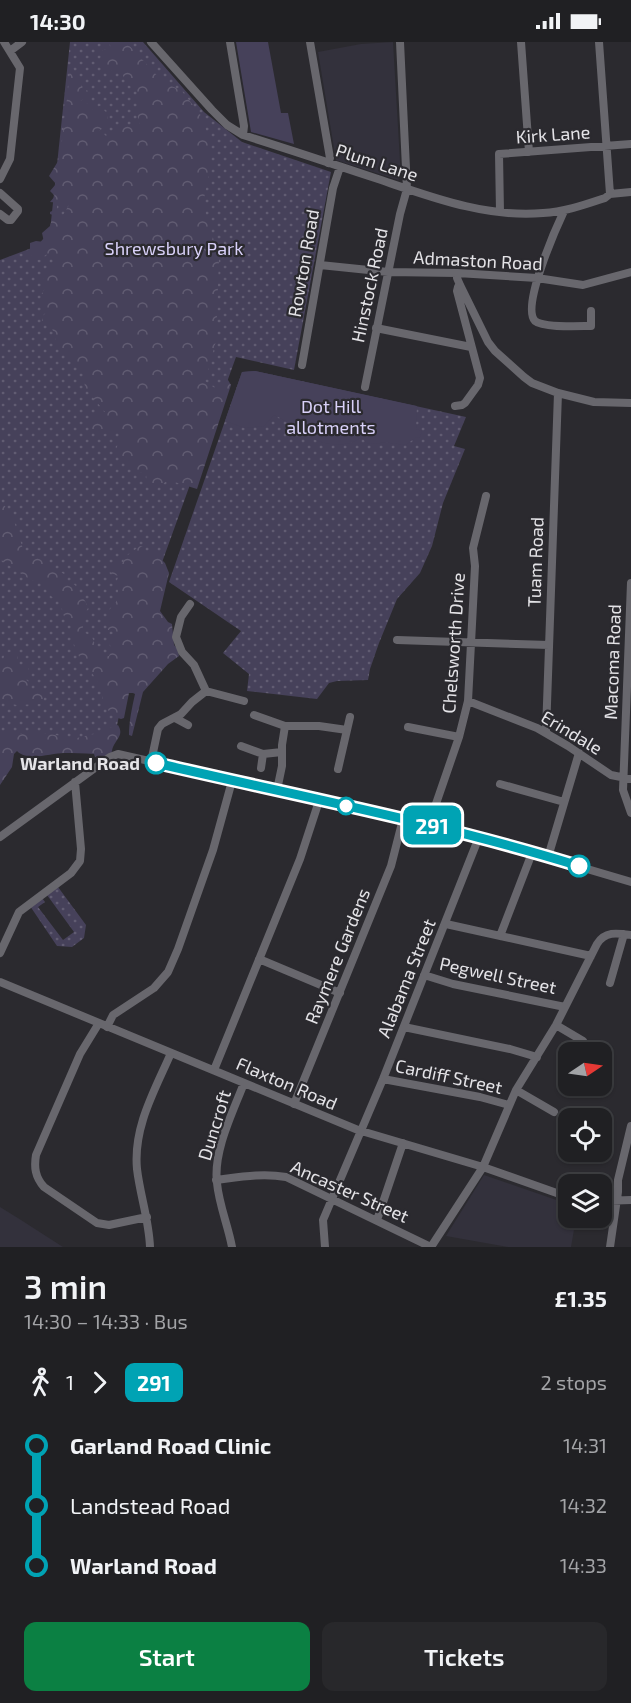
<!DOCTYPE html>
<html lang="en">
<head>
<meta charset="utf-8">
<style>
  body { margin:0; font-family:"Exo 2",sans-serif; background:#28282b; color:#f1f3f6; height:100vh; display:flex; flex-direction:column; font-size:22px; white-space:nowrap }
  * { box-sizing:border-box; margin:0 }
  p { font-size:20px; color:#a2a3a6 }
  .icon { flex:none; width:33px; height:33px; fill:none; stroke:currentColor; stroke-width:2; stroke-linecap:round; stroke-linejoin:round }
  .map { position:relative; height:1205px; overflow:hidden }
  .drawer { display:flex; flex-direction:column; background:#202023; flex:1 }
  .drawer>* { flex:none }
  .badge { padding:0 12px; border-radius:9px; font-size:21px; line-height:39px }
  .needle { width:39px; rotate:77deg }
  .fabs { position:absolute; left:558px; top:1000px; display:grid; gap:12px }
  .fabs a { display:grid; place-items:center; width:54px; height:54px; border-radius:12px; background:#202023; box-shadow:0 2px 4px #0004,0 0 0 2px #3d3e41; font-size:30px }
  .map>.badge { position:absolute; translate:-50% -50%; box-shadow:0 0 0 3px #fff }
  .legs { display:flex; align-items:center; gap:9px; height:66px; padding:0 24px; font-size:20px }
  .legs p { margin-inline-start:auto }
  .summary { display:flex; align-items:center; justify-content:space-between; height:102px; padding:0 24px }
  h1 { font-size:33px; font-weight:600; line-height:45px }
  .button { display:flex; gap:12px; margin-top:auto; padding:12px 24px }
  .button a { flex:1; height:69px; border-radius:12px; background:#0b8043; color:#fff; font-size:24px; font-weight:600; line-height:69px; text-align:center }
  .button a+a { background:#28282b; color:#f1f3f6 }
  ul { padding:0 24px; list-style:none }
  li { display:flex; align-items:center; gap:21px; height:60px; font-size:22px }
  li i { display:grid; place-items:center; width:9px; height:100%; margin:0 8px; background:currentColor }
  li i::after { content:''; width:15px; height:15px; margin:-8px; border:4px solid; border-radius:50%; background:#202023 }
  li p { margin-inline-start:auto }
  li:first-child i { background:linear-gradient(#0000 50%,currentColor 0) }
  li:last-child i { background:linear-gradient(currentColor 50%,#0000 0) }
  .status { display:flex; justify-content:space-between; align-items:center; height:42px; padding:0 30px; background:#202023; direction:ltr }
  .status svg { height:16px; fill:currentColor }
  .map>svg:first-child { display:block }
</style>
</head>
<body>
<div class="status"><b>14:30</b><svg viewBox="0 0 49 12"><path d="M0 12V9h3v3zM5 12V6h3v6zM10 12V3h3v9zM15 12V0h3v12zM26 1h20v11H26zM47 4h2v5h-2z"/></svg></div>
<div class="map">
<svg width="631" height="1205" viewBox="0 0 631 1205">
  <defs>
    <pattern id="grass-dots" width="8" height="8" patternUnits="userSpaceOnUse" patternTransform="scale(1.5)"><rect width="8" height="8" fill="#46415a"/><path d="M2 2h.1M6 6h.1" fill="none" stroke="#615c72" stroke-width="1.8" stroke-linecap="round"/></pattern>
    <pattern id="forest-crowns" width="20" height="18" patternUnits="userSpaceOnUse" patternTransform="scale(1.5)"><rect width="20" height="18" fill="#46415a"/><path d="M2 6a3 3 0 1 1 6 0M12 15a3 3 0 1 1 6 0" fill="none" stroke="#615c72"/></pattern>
  </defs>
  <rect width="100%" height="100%" fill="#2b2a2f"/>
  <path fill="#33313c" d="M 393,0 L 401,136 L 398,138 L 336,118 L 318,10 L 361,2 Z
    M 484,1133 L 568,1162 L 568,1176 L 576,1176 L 571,1205 L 508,1205 L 446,1194 Z
    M 0,1165 L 21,1178 L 63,1205 L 0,1205 Z"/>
  <path fill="url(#grass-dots)" d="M 70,0 L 143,0 L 204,70 L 242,100 L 331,130 L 294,328 L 236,315 L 138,587 L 114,697 L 0,700 L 0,218 L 37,204 L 50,189 Z
    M 255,329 L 466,375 L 454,404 L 465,407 L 443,461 L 432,504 L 420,531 L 397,557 L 379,601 L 370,627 L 368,638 L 337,639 L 329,641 L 317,657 L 247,649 L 249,632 L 223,611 L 241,589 L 169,540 L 242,330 Z
    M 58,845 L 86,883 L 84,896 L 72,905 L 57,904 L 30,864 L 42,856 L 45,860 L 38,865 L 63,898 L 74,890 L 47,853 Z"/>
  <path fill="url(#forest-crowns)" d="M 109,0 L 126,0 L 164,41 L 181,48 L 200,72 L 210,99 L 209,131 L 203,162 L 219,216 L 216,299 L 205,339 L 219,349 L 225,333 L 231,343 L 197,447 L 168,438 L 155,448 L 147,445 L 146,431 L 137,430 L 116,407 L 122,393 L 119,386 L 99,394 L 91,386 L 89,378 L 96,372 L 105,370 L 85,346 L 83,326 L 58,305 L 52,286 L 42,280 L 42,275 L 49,267 L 42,262 L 41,253 L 47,243 L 43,238 L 44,228 L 53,221 L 63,221 L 52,218 L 54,211 L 47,212 L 39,218 L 33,216 L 30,212 L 30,201 L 36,199 L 44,200 L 42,191 L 50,184 L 53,173 L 50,172 L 50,170 L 54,168 L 54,163 L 57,163 L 57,174 L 63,173 L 69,163 C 63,160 57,161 50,160 L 55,154 L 50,149 L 56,142 L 49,134 L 60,116 L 71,22 L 83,48 L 92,49 L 94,52 L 80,59 L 89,62 L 91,68 L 100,64 L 107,71 L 108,83 L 94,92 L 104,92 L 108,96 L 120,83 L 140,83 L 136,69 L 139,52 L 128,42 L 119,27 L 103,31 L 100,18 L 103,8 L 111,6 Z
    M 0,449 L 4,452 L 0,458 L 12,473 L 23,507 L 29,514 L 44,516 L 51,525 L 64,532 L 67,539 L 75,543 C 80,551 85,557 88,566 C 83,573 84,581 82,589 L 92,595 L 97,607 L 103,614 L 109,614 L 112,606 L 109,602 L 111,599 L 109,596 L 110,593 L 116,591 L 114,588 L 108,588 L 107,580 L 110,572 L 110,567 L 116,560 C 116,555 118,553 118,549 C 118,543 115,540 119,534 L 111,532 L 109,524 L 112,521 L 121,524 L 125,515 L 140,504 L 143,505 L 146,511 L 155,511 L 165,521 L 169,531 L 160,569 L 168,580 L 172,582 L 174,603 L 177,606 L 179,614 L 168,622 L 143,650 L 132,694 L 129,693 C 129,679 132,666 135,652 L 133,651 L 129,651 L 124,676 L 121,677 L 115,675 L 104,664 L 100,644 L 86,621 L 80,617 L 71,595 L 72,581 C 58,573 65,568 59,556 L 52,555 L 40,540 L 30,538 L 0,517 Z
    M 9,610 L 17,612 L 19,624 L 28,624 L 29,632 L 25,637 L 29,640 L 28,647 L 41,647 C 45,652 46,657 40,662 L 17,663 L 0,660 L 0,620 L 3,619 L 4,614 Z
    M 118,683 C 124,693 117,696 113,705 C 112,707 112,711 110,714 L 100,716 L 95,715 L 94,712 C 84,711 74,711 64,711 C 52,711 27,720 17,709 L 14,712 L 12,725 L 0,743 L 0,689 C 3,689 7,690 10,691 C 17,693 28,692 35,690 L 77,696 L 98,691 L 104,691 L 107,687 Z"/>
  <path fill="#46415a" d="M 236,0 L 268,0 L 281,71 L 288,71 L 294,102 L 251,90 Z
    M 255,329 L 417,364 L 416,387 L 422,389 L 420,395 L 415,396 L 406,403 L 382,400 L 378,402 L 367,401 L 361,395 C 355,400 351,401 344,402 C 313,406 299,384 274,373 L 264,384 L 245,386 L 225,379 L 242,330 Z"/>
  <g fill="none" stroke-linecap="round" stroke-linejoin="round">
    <path stroke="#68676d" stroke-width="8" d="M 151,0 L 212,68 L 227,83 L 243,93 C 288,107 333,122 378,137 C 431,155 486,176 543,171 C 564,170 584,163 605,156 L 610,152 L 631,150
      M 230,0 L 244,84 L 243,93
      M 310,0 L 330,116 L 328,121
      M 521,0 L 529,110
      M 599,0 L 610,152
      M 10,9 L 22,0
      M 0,137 L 10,117 L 20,26 L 4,0
      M 0,151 L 18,167 L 18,169 L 11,178 L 8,178 L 0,172
      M 564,169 C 556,186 521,265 535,279 C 543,286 580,284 591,284 L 591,269
      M 500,170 L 499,112 L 631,102
      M 320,223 L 388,230 L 457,231 L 537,236 L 583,243 L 631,230
      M 457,231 L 457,236 L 460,243 L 488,300 L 495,309 L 524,335 L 532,341 L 558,351 L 594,360 L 631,361
      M 376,286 L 471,305
      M 302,323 L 333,146 L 340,125
      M 365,345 L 400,172 L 407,147 L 400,0
      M 455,364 L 462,363 L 465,361 L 478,343 L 480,336 L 457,249 L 458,245
      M 631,541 L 623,748 L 631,771
      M 397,598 L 549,603
      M 206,649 L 244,659
      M 468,659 L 537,686 L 568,704 L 611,733 L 631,737
      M 254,673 L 285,684
      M 175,676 L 188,683
      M 408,685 L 459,695
      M 546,690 L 558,351
      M 241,704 L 263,712 L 282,710
      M 151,720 L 158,687 L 162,682 L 181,672 L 192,660 L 206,649 L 194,623 L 182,610 L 176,595 L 181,575 L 190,562
      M 261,726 L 263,712
      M 338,727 L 350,675
      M 500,742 L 564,760
      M 277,748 L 282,724 L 282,703 L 285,684 L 319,684 L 347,688
      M 429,782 L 459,695 L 468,659 L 475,524 L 473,506 L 486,454
      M 0,795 L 110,715 L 118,712 L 429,782 L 479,795 L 631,840
      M 548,815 L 579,711
      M 446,882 L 591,914
      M 500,894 L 532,811
      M 0,911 L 19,870 L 71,831 L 80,819 L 81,807 L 75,740
      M 259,917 L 340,951
      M 424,933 L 453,942 L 565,965
      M 0,940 L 358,1088 L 483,1125 L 568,1155
      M 610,941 L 624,892
      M 99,981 L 80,1012 L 36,1113 C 34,1125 35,1135 44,1145 L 97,1181 L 109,1183 L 147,1175
      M 556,983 L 583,999
      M 107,985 L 113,973 L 154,946 L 168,930 L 178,907 L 213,808 L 232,739
      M 404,985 L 510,1007 L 537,1015
      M 214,1028 L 300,817 L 319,759
      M 383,1037 L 480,1055 L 509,1063
      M 516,1048 L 554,1070
      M 294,1062 L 391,824 L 403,777
      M 216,1138 C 240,1135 262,1131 286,1135 L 431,1205
      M 602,1159 L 631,1158
      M 377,1178 L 403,1101
      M 150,1205 C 149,1178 140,1153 137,1127 C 133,1085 155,1048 171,1011
      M 232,1205 C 228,1183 219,1163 217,1141 C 213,1109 233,1070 244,1041
      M 325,1205 L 323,1178 L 383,1037 L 479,795
      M 431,1205 L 483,1125 L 516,1048 L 556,983 L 597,902 C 605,889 617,891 631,893
      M 610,1205 L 618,1150 L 618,1138 L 631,1084"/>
  </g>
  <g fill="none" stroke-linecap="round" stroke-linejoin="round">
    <g stroke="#fff" stroke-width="14">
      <path id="line-1" d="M 156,721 C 298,754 440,781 579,824"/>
    </g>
    <use href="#line-1" stroke="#00a3b4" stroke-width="9"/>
  </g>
  <g fill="#fff" stroke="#00a3b4" stroke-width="3">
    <circle cx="156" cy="721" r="10"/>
    <circle cx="346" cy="764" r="8"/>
    <circle cx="579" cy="824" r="10"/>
  </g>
  <g text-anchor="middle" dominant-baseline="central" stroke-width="4.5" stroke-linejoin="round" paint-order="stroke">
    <g font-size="18" fill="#e4e3e7" stroke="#2b2a2f">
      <text transform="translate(553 92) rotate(-4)">Kirk Lane</text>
      <text transform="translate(377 120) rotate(18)">Plum Lane</text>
      <text transform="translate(478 218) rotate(3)">Admaston Road</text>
      <text transform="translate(303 221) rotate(-80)">Rowton Road</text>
      <text transform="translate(369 243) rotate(-78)">Hinstock Road</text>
      <text transform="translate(535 520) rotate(-88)">Tuam Road</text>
      <text transform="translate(453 601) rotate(-86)">Chelsworth Drive</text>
      <text transform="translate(612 620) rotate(-88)">Macoma Road</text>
      <text transform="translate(572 690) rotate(31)">Erindale</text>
      <text transform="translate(337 914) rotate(-68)">Raymere Gardens</text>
      <text transform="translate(498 933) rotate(12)">Pegwell Street</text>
      <text transform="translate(406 936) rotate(-68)">Alabama Street</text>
      <text transform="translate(449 1034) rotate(12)">Cardiff Street</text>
      <text transform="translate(287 1041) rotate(23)">Flaxton Road</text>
      <text transform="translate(214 1083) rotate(-73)">Duncroft</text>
      <text transform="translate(350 1149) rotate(24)">Ancaster Street</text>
    </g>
    <g font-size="18" fill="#d9d1f9" stroke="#2b2a2f">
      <text x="174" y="206">Shrewsbury Park</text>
      <text x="331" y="364">Dot Hill<tspan x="331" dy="21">allotments</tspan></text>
    </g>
    <g font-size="18" font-weight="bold" fill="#e4e3e7" stroke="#2b2a2f" text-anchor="end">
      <text x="140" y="721">Warland Road</text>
    </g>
  </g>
</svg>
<div class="fabs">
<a><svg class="needle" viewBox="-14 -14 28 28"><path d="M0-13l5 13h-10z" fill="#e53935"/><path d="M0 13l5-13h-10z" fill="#a2a3a6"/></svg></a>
<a><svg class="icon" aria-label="locate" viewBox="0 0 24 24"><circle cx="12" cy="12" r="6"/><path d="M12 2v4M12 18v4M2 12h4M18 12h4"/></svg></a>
<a><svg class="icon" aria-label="layers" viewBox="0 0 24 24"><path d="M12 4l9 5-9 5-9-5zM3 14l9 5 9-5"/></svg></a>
</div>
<b class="badge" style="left:432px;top:783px;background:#00a3b4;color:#fff">291</b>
</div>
<section class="drawer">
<div class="summary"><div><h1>3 min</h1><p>14:30 – 14:33 · Bus</p></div><b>£1.35</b></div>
<div class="legs"><svg class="icon" aria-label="walk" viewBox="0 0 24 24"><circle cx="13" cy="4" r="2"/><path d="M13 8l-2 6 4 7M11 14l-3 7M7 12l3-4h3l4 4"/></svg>1<svg class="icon" aria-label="forward" viewBox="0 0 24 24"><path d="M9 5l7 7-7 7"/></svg><b class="badge" style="background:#00a3b4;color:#fff">291</b><p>2 stops</p></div>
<ul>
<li><i style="color:#00a3b4"></i><b>Garland Road Clinic</b><p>14:31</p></li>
<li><i style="color:#00a3b4"></i><span>Landstead Road</span><p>14:32</p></li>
<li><i style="color:#00a3b4"></i><b>Warland Road</b><p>14:33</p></li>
</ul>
<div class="button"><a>Start</a><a>Tickets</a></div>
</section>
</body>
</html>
